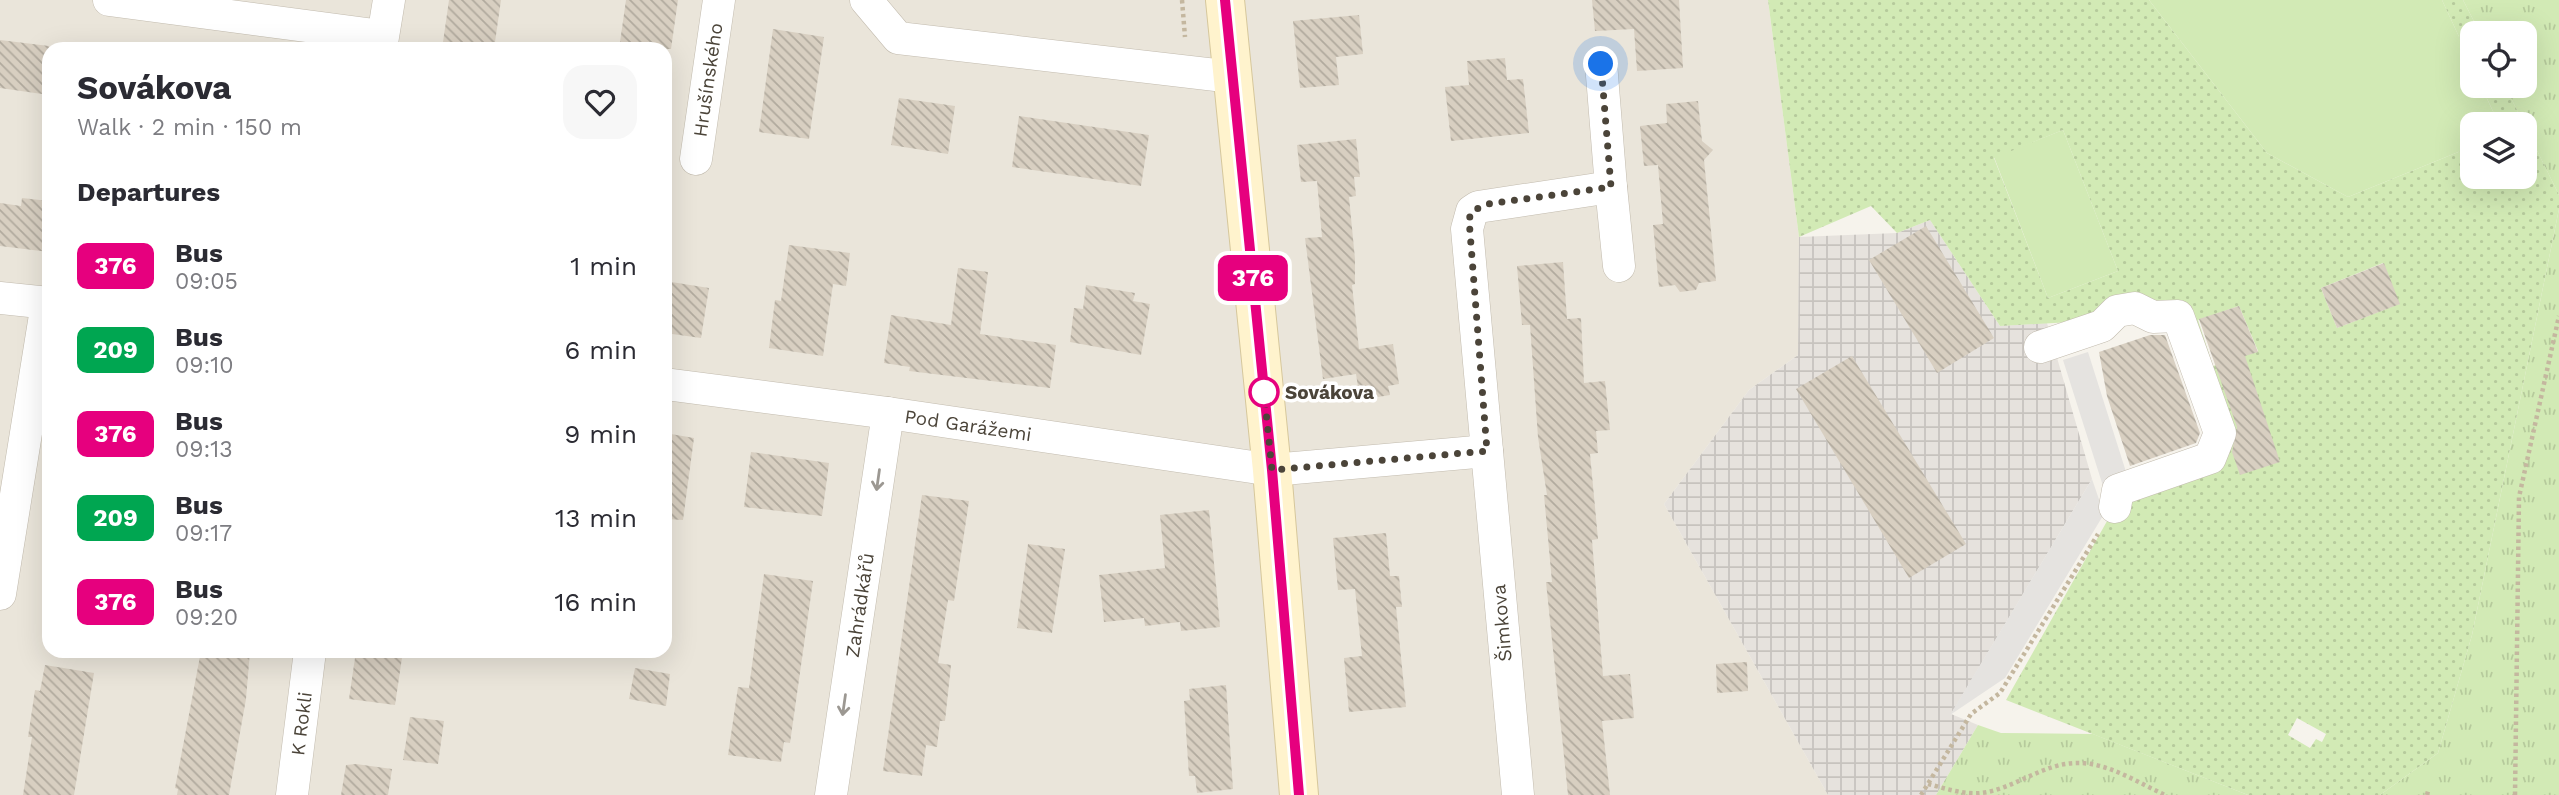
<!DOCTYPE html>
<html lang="en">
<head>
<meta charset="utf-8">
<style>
  body { margin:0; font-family:"Work Sans",sans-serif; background:#f7f7f7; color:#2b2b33; height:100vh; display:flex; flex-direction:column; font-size:26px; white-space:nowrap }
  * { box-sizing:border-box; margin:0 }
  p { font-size:23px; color:#7c7c81 }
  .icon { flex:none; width:38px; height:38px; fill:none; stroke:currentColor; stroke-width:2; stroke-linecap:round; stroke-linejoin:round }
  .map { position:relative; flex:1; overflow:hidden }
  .side { position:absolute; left:42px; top:42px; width:630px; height:616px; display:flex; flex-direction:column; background:#fff; border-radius:21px; box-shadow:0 7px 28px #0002 }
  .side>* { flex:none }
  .badge { padding:0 14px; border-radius:10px; font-size:24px; line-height:46px }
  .tools { position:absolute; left:2460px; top:21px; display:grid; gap:14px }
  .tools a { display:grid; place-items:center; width:77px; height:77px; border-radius:14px; background:#fff; box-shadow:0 7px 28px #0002; font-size:35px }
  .you { position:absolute; width:35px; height:35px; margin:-18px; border:5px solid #fff; border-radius:50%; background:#1a73e8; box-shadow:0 0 0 10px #1a73e833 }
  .map>.badge { position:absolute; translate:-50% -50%; box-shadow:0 0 0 4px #fff }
  h2 { padding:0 35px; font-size:26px; line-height:63px }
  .round { display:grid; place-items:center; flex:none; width:74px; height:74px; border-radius:21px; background:#f7f7f7 }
  .head { display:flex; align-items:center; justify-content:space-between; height:119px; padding:0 35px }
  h1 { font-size:33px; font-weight:700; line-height:52px }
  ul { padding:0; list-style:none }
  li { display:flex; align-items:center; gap:21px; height:84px; padding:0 35px }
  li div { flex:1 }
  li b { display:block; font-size:26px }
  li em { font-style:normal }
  li .badge { min-width:77px; font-weight:700; text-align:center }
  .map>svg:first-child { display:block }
</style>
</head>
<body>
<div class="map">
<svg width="2559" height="795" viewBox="0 0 2559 795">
  <defs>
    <pattern id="industrial-grid" width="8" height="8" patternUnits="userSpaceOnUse" patternTransform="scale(1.75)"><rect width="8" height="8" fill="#e6e2dd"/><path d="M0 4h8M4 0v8" fill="none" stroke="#c7c3be"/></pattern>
    <pattern id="park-tufts" width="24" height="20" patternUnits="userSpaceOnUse" patternTransform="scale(1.75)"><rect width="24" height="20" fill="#d2eab5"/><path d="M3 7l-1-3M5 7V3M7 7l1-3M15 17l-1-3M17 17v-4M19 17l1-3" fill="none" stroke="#b6ca9c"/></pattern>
    <pattern id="garden-dots" width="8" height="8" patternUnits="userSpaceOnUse" patternTransform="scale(1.75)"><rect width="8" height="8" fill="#d2eab5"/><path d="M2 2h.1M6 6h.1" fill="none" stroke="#b6ca9c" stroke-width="1.8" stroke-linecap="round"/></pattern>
    <pattern id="building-back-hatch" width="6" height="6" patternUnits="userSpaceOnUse" patternTransform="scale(1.75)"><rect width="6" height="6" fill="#d8cfc1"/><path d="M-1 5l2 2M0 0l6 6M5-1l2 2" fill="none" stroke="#b1aa9e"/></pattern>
  </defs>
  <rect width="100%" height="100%" fill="#f6f3ec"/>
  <path fill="#eae5da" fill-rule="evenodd" d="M 0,0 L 1768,0 L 1799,237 L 1798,355 L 1749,390 L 1664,504 L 1828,795 L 0,795 ZM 49,49 L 665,49 L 665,651 L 49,651 Z"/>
  <path fill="url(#industrial-grid)" d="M 1930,220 L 2000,326 L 2047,323 L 2092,479 L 1951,714 L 1978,725 L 1936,795 L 1828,795 L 1664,504 L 1749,390 L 1798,355 L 1799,237 L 1897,233 Z"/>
  <path fill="#d2eab5" d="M 2149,0 L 2442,0 L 2473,67 L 2473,86 L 2481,86 L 2499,124 L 2473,124 L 2473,146 L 2348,197 L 2267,153 Z
    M 2063,130 L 2118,271 L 2048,298 L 1994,157 Z"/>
  <path fill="url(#park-tufts)" d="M 2463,0 L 2559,0 L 2559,195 L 2505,86 L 2525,86 L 2525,33 L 2480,33 Z
    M 2559,209 L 2559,795 L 2380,795 L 2438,753 L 2472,635 Z
    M 1978,725 L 2001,733 L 2093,734 L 2248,795 L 1936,795 Z"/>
  <path fill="url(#garden-dots)" fill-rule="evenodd" d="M 1768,0 L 2149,0 L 2267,153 L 2348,197 L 2473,146 L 2473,177 L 2525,177 L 2525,126 L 2559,195 L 2559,209 L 2472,635 L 2438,753 L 2380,795 L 2248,795 L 2006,700 L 2115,507 L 2220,433 L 2178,316 L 2000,326 L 1930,220 L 1897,233 L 1871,206 L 1799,237 ZM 2063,130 L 2118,271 L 2048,298 L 1994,158 ZM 2383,263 L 2399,304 L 2337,328 L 2321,288 ZM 2239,306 L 2258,351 L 2213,366 L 2198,320 ZM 2297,718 L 2326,734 L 2322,742 L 2316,739 L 2310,748 L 2288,735 Z
    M 2442,0 L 2463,0 L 2480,33 L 2473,33 L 2473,67 Z
    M 2481,86 L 2505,86 L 2524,124 L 2499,124 Z"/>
  <path fill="#e5e3e0" d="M 2088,352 L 2134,497 L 2109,505 L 2063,360 Z
    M 2092,479 L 2104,514 L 2005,678 L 1950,715 Z"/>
  <path fill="url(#building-back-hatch)" d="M 449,0 L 501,0 L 494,49 L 442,49 Z
    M 626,0 L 678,0 L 671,49 L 619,49 Z
    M 1592,0 L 1679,0 L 1683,68 L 1637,71 L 1634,29 L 1595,31 Z
    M 1359,15 L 1363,54 L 1336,57 L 1339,85 L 1300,88 L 1293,21 Z
    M 773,29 L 824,37 L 809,139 L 759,132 Z
    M 0,40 L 49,46 L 49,95 L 0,88 Z
    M 1505,58 L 1507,80 L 1523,79 L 1529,133 L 1451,141 L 1445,87 L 1469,85 L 1467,61 Z
    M 899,98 L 955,106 L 948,154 L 891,145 Z
    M 1698,101 L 1702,141 L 1713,150 L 1704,160 L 1716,281 L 1699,283 L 1696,290 L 1680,292 L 1675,285 L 1659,287 L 1653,225 L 1663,224 L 1658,165 L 1644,166 L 1640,126 L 1667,123 L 1666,104 Z
    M 1019,116 L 1149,135 L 1141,186 L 1012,167 Z
    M 1356,139 L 1360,177 L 1354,177 L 1356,196 L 1349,197 L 1355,259 L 1355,284 L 1352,285 L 1359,349 L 1393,344 L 1399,384 L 1388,386 L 1390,395 L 1360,400 L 1356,374 L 1323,379 L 1305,238 L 1322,237 L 1317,181 L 1301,182 L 1297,145 Z
    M 22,198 L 49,201 L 49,252 L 0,246 L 0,203 L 21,206 Z
    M 1926,226 L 1994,338 L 1937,373 L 1869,260 Z
    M 789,245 L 850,253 L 846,286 L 833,284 L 823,356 L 769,348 L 775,300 L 781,301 Z
    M 1563,262 L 1567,319 L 1581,318 L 1584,383 L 1605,381 L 1610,430 L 1596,431 L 1598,453 L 1590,454 L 1598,539 L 1592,540 L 1603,676 L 1630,674 L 1634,718 L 1602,721 L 1610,795 L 1568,795 L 1546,582 L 1552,582 L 1544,495 L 1547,495 L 1538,437 L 1530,325 L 1522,325 L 1517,266 Z
    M 2384,263 L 2400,304 L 2337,328 L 2321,288 Z
    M 958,268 L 988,272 L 980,334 L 1056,345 L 1050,388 L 909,371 L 910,367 L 884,363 L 891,315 L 951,325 Z
    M 665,281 L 709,288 L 701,338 L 665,333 Z
    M 1086,285 L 1135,293 L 1133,301 L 1150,304 L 1141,355 L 1070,342 L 1074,308 L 1083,309 Z
    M 2239,306 L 2258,352 L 2245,356 L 2280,462 L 2240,475 L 2232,452 L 2237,427 L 2199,319 Z
    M 2150,335 L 2165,335 L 2200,433 L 2196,443 L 2130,466 L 2107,396 L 2099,352 Z
    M 1852,356 L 1966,544 L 1909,578 L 1796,389 Z
    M 665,433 L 694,438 L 683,520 L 665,519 Z
    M 751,452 L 829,463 L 822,516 L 744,507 Z
    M 922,495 L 969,501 L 954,601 L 948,600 L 938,663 L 951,665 L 945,721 L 940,721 L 937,747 L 926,745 L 922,776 L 883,771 Z
    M 1209,510 L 1220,627 L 1181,631 L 1180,622 L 1145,626 L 1144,618 L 1104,622 L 1099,575 L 1165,568 L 1160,515 Z
    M 1386,533 L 1390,576 L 1399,576 L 1402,607 L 1396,607 L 1406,707 L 1349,712 L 1344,658 L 1362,656 L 1355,589 L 1338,590 L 1333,538 Z
    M 1028,544 L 1065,549 L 1052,633 L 1017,628 Z
    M 764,574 L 813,581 L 790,743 L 784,742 L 781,762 L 728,755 L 738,687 L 749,688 Z
    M 201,651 L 250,651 L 246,699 L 229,795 L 177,795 L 178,789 L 175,788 Z
    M 356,651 L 403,651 L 395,705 L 349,699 Z
    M 1747,662 L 1748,691 L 1717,693 L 1716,664 Z
    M 45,665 L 94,673 L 74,795 L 23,795 L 32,737 L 28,737 L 35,690 L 40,691 Z
    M 635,668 L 670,674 L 666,706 L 629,699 Z
    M 1226,685 L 1233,789 L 1197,793 L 1195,776 L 1189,776 L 1184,701 L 1190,700 L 1189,689 Z
    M 410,717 L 444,721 L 438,764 L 403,760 Z
    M 356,764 L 392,769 L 388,795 L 341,795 L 346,765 Z"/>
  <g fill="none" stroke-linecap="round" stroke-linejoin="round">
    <g stroke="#c2bbae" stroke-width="33">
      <g id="street">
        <path d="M 109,0 L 382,36"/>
        <path d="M 866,0 L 898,38 L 1233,77"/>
        <path d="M 381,49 L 389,0"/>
        <path id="s1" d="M 696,159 L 719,0"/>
        <path d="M 1611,187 L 1619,266"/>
        <path d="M 0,298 L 49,303"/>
        <path d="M 2040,347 L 2102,326 L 2117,311 L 2135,308 L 2153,317 L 2178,316 L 2220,433 L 2210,458 L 2118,490 L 2115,507"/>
        <path id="s2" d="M 665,384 L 888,413 L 1272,470 L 1487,451"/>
        <path d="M 0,594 L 47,303"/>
        <path id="s3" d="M 292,795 L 310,651"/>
        <path id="s4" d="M 831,795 L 888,413"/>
        <path d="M 1518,795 L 1467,229 L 1472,211 L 1478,207 L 1611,187 L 1601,63"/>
      </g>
    </g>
    <g stroke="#d6c79b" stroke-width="40">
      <path id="secondary" d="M 1225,0 L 1272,470 L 1299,795"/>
    </g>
    <path stroke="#c4b79f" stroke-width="4.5" stroke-dasharray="3.5 3.5" stroke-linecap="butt" d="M 1182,0 L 1185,37
      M 1928,784 C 1944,788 1964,795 1981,793 C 2015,789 2044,762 2079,763 C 2108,763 2139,783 2165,795
      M 1921,795 L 1971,714 L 2000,693 L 2098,534
      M 2427,795 L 2428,791
      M 2515,795 L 2519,497 L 2559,316"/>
    <use href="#street" stroke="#fff" stroke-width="32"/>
    <use href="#secondary" stroke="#fff3cd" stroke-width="38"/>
  </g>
  <defs><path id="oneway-shaft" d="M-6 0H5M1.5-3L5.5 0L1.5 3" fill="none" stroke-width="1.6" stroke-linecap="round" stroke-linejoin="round" transform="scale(1.75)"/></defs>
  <g stroke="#9c9892">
    <use href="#oneway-shaft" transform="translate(878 480) rotate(98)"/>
    <use href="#oneway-shaft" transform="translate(844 705) rotate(98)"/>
  </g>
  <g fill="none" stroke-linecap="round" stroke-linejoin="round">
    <g stroke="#fff" stroke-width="16">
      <path id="line" d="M 1225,0 L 1272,470 L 1299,795"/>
    </g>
    <use href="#line" stroke="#e6007e" stroke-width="10"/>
    <path stroke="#4b4439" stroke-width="7" stroke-dasharray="0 12.6" d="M 1264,392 L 1272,470 L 1487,451 L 1469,219 L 1472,211 L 1488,204 L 1611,187 L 1601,64"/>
  </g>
  <circle fill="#fff" stroke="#e6007e" stroke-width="3.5" cx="1264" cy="392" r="14"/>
  <g text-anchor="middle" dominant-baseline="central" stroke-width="7" stroke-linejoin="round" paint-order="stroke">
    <g font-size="19" fill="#4b4439" stroke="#fff">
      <text stroke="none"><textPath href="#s1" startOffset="80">Hrušínského</textPath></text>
      <text stroke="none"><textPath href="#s2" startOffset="306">Pod Garážemi</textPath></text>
      <text stroke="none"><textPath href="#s4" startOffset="192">Zahrádkářů</textPath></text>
      <text transform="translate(1502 623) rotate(-95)">Šimkova</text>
      <text stroke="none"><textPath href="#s3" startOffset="72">K Rokli</textPath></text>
    </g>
    <g font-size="19" font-weight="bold" fill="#4b4439" stroke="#fff" text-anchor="start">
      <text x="1285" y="392">Sovákova</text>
    </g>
  </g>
</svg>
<div class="tools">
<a><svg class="icon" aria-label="locate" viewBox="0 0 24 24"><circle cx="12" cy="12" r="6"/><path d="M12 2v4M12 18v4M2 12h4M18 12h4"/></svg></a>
<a><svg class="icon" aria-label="layers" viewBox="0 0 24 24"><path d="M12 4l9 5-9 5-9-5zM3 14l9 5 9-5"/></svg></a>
</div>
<div class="you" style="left:1601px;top:64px"></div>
<b class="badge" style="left:1253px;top:278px;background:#e6007e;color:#fff">376</b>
<section class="side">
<div class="head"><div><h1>Sovákova</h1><p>Walk · 2 min · 150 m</p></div><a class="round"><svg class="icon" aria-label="heart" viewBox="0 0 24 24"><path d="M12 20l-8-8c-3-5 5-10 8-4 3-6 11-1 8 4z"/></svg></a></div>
<h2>Departures</h2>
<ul>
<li><span class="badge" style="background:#e6007e;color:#fff">376</span><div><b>Bus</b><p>09:05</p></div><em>1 min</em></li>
<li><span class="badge" style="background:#00a651;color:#fff">209</span><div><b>Bus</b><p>09:10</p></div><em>6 min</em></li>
<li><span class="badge" style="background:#e6007e;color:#fff">376</span><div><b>Bus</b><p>09:13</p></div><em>9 min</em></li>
<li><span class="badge" style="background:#00a651;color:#fff">209</span><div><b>Bus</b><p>09:17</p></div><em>13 min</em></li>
<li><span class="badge" style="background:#e6007e;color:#fff">376</span><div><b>Bus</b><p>09:20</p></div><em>16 min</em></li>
</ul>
</section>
</div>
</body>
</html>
